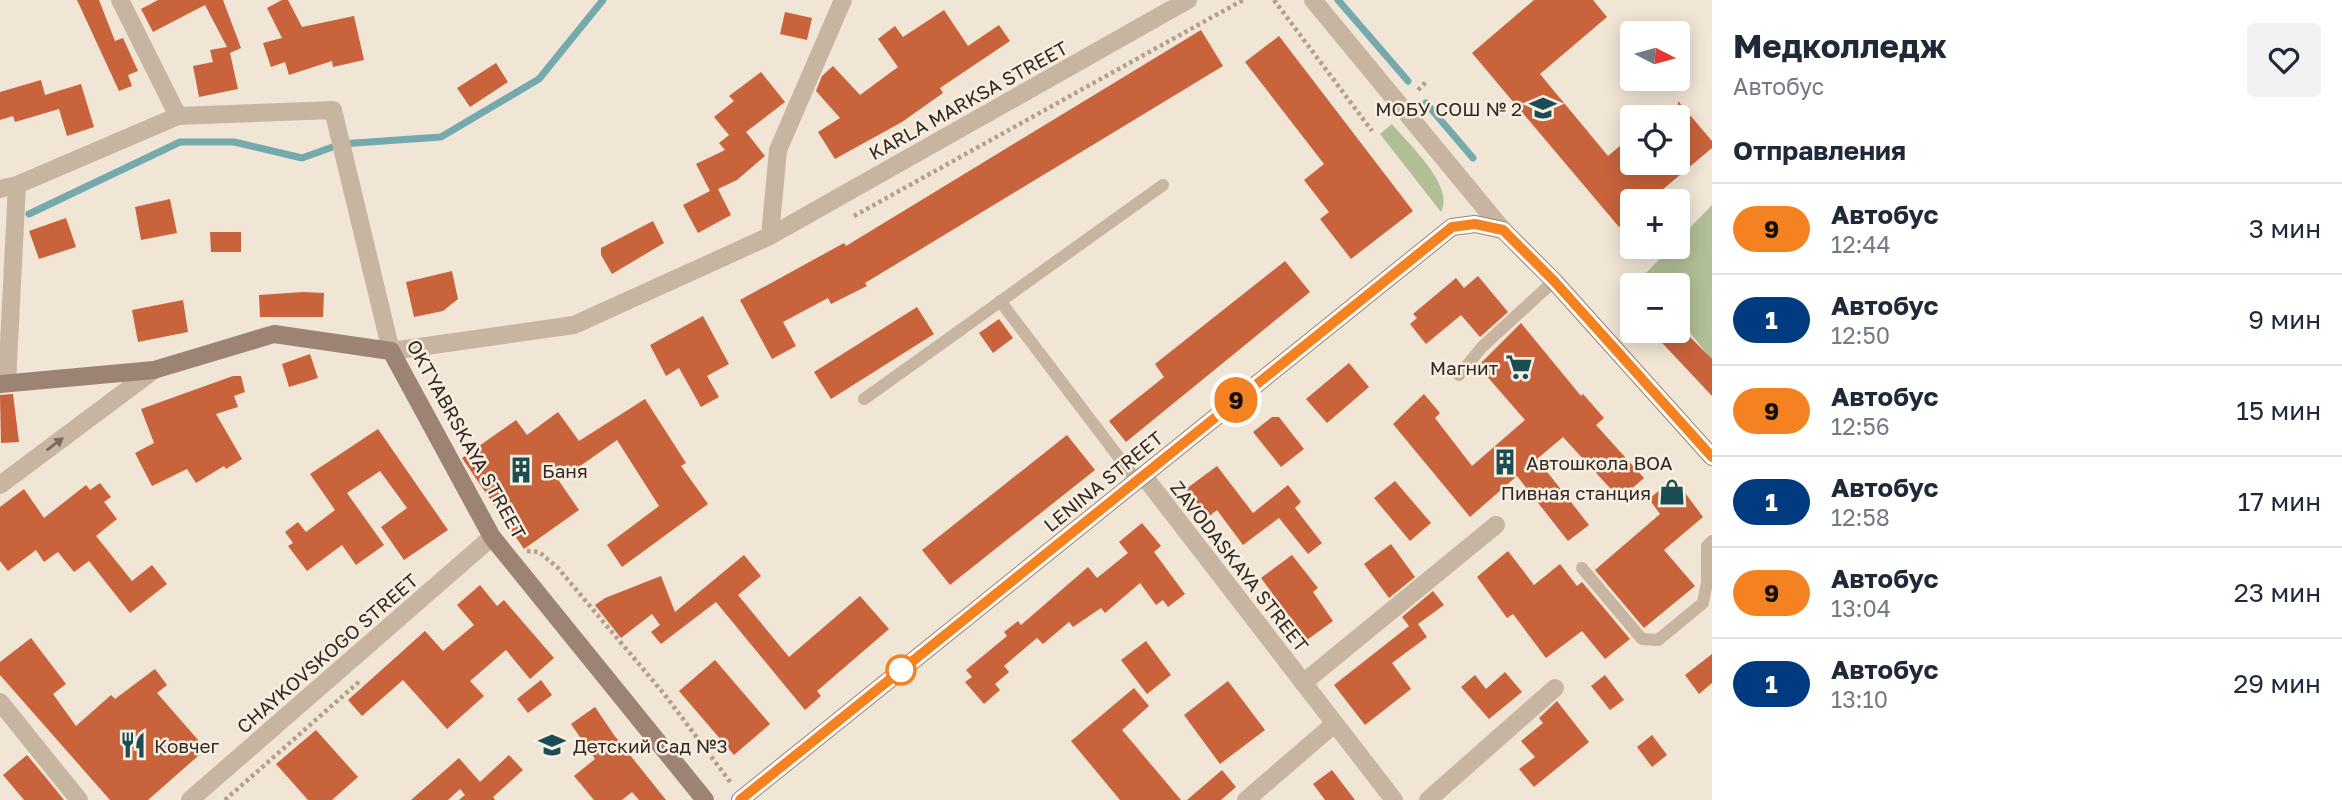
<!DOCTYPE html>
<html lang="ru">
<head>
<meta charset="utf-8">
<style>
  body { margin:0; font-family:"Golos Text",sans-serif; background:#f2f2f3; color:#1f2937; height:100vh; display:flex; flex-direction:column; font-size:26px; white-space:nowrap }
  * { box-sizing:border-box; margin:0 }
  p { font-size:23px; color:#747a83 }
  .icon { flex:none; width:38px; height:38px; fill:none; stroke:currentColor; stroke-width:2; stroke-linecap:round; stroke-linejoin:round }
  .map { position:relative; flex:1; overflow:hidden }
  .panel { display:flex; flex-direction:column; background:#fff; width:630px }
  .panel>* { flex:none }
  .badge { padding:0 14px; border-radius:23px; font-size:24px; line-height:46px }
  .needle { width:46px; rotate:96deg }
  .tools { position:absolute; left:1620px; top:21px; display:grid; gap:14px }
  .tools a { display:grid; place-items:center; width:70px; height:70px; border-radius:7px; background:#fff; box-shadow:0 4px 18px #0003; font-size:35px }
  .map>.badge { position:absolute; translate:-50% -50%; box-shadow:0 0 0 4px #fff }
  h2 { padding:0 21px; font-size:26px; line-height:63px }
  .round { display:grid; place-items:center; flex:none; width:74px; height:74px; border-radius:7px; background:#f2f2f3 }
  .head { display:flex; align-items:center; justify-content:space-between; height:119px; padding:0 21px }
  h1 { font-size:33px; font-weight:700; line-height:52px }
  ul { padding:0; list-style:none }
  li { display:flex; align-items:center; gap:21px; height:91px; padding:0 21px; border-top:2px solid #e0e1e3 }
  li div { flex:1 }
  li b { display:block; font-size:26px }
  li em { font-style:normal }
  li .badge { min-width:77px; font-weight:700; text-align:center }
  main { display:flex; flex:1; min-height:0 }
  .map>svg:first-child { display:block }
</style>
</head>
<body>
<main>
<div class="map">
<svg width="1712" height="800" viewBox="0 0 1712 800">
  <rect width="100%" height="100%" fill="#f1e5d5"/>
  <path fill="#b0bf96" d="M 1392,124 C 1408,144 1455,185 1441,212 L 1380,134 Z
    M 1712,205 L 1712,360 L 1678,318 L 1678,285 L 1653,285 L 1645,274 L 1671,247 L 1678,247 L 1678,240 Z"/>
  <g fill="none" stroke-linecap="round" stroke-linejoin="round">
    <path stroke="#74a9ae" stroke-width="7" d="M 1338,0 L 1408,81
      M 1426,103 L 1473,158
      M 29,214 L 180,142 L 234,142 L 302,158 L 341,144 L 441,137 L 539,79 L 603,0"/>
  </g>
  <path fill="#c8633c" d="M 77,0 L 99,0 L 115,41 L 123,38 L 138,71 L 128,75 L 132,86 L 119,91 Z
    M 158,0 L 223,0 L 241,48 L 230,53 L 238,89 L 199,97 L 193,66 L 213,62 L 210,50 L 227,47 L 205,5 L 153,32 L 141,9 Z
    M 282,0 L 288,0 L 302,27 L 354,16 L 364,60 L 333,67 L 332,61 L 289,75 L 285,62 L 271,67 L 263,43 L 282,38 L 267,8 Z
    M 1534,0 L 1593,0 L 1607,17 L 1540,74 L 1608,156 L 1633,135 L 1633,163 L 1678,163 L 1678,101 L 1712,141 L 1712,148 L 1649,201 L 1633,201 L 1633,215 L 1619,227 L 1472,53 Z
    M 944,10 L 968,46 L 999,25 L 1010,41 L 940,88 L 943,93 L 902,122 L 835,159 L 818,132 L 840,118 L 816,91 L 822,76 L 833,66 L 860,95 L 898,67 L 878,39 L 895,26 L 903,37 Z
    M 785,12 L 812,18 L 807,40 L 780,34 Z
    M 1201,30 L 1223,66 L 865,283 L 867,286 L 831,304 L 828,298 L 783,322 L 796,346 L 772,359 L 740,300 L 844,243 L 846,246 Z
    M 1279,36 L 1413,211 L 1351,259 L 1320,219 L 1329,212 L 1304,180 L 1324,164 L 1245,62 Z
    M 496,63 L 508,82 L 470,107 L 457,88 Z
    M 761,72 L 785,102 L 746,132 L 765,156 L 737,180 L 718,189 L 731,215 L 698,233 L 683,205 L 710,191 L 696,164 L 725,150 L 719,143 L 729,135 L 714,117 L 734,101 L 729,96 Z
    M 41,80 L 45,95 L 81,84 L 94,127 L 67,136 L 59,109 L 15,122 L 13,116 L 0,120 L 0,92 Z
    M 170,199 L 177,233 L 141,240 L 135,207 Z
    M 66,218 L 76,247 L 39,259 L 29,231 Z
    M 653,221 L 664,243 L 612,274 L 601,255 L 601,248 Z
    M 210,232 L 241,232 L 241,252 L 211,252 Z
    M 1285,261 L 1310,292 L 1126,442 L 1109,421 L 1164,377 L 1155,364 Z
    M 452,271 L 458,299 L 443,311 L 414,317 L 406,282 Z
    M 1478,276 L 1508,312 L 1480,337 L 1461,315 L 1426,344 L 1410,324 L 1417,318 L 1413,314 L 1456,278 L 1464,288 Z
    M 303,292 L 324,293 L 323,317 L 260,317 L 259,295 Z
    M 183,300 L 188,332 L 138,342 L 132,310 Z
    M 917,307 L 934,334 L 831,399 L 814,372 Z
    M 703,316 L 729,364 L 707,376 L 719,397 L 701,407 L 679,368 L 666,376 L 650,345 Z
    M 999,319 L 1013,338 L 993,353 L 979,333 Z
    M 1521,323 L 1581,396 L 1583,394 L 1604,418 L 1596,425 L 1644,478 L 1620,499 L 1563,437 L 1537,459 L 1589,525 L 1568,541 L 1517,476 L 1470,517 L 1393,424 L 1424,394 L 1440,413 L 1435,418 L 1472,466 L 1525,420 L 1478,366 Z
    M 1678,325 L 1712,359 L 1712,396 L 1651,331 L 1675,331 L 1678,334 Z
    M 310,354 L 318,378 L 289,387 L 282,364 Z
    M 1349,363 L 1369,387 L 1327,423 L 1306,399 Z
    M 233,376 L 241,376 L 245,392 L 234,396 L 238,407 L 216,414 L 242,459 L 226,469 L 224,466 L 196,483 L 187,469 L 152,486 L 135,453 L 154,443 L 141,409 Z
    M 13,394 L 19,442 L 1,443 L 0,395 Z
    M 645,399 L 686,463 L 681,466 L 708,504 L 622,567 L 607,545 L 659,506 L 617,440 L 559,481 L 579,510 L 524,549 L 462,458 L 516,420 L 527,435 L 558,412 L 579,441 Z
    M 1272,417 L 1279,417 L 1304,449 L 1281,467 L 1253,432 Z
    M 378,429 L 448,530 L 404,560 L 381,527 L 407,508 L 380,471 L 347,493 L 384,545 L 356,565 L 342,545 L 307,571 L 288,546 L 293,543 L 285,532 L 298,522 L 306,532 L 335,510 L 310,474 Z
    M 1067,435 L 1095,470 L 950,585 L 922,550 Z
    M 1217,466 L 1253,513 L 1288,485 L 1301,502 L 1295,508 L 1322,543 L 1308,554 L 1279,518 L 1243,545 L 1217,510 L 1208,517 L 1186,489 Z
    M 1674,478 L 1703,517 L 1664,550 L 1695,586 L 1644,628 L 1595,570 L 1660,514 L 1649,499 Z
    M 1395,481 L 1431,523 L 1410,541 L 1374,498 Z
    M 100,483 L 111,497 L 104,502 L 117,519 L 96,536 L 132,581 L 152,565 L 167,584 L 130,613 L 89,561 L 74,572 L 58,552 L 44,562 L 36,550 L 8,571 L 0,561 L 0,507 L 24,489 L 44,518 L 86,485 L 90,490 Z
    M 1142,523 L 1161,546 L 1154,552 L 1185,594 L 1168,607 L 1163,600 L 1156,605 L 1140,583 L 1105,613 L 1101,608 L 1073,627 L 1069,622 L 1043,644 L 1037,638 L 1004,666 L 1009,672 L 995,684 L 1000,690 L 984,704 L 965,682 L 972,677 L 966,670 L 1007,636 L 1004,632 L 1018,621 L 1021,625 L 1088,567 L 1097,578 L 1128,553 L 1119,542 Z
    M 1391,544 L 1415,577 L 1389,598 L 1364,564 Z
    M 1508,551 L 1534,585 L 1560,564 L 1577,586 L 1582,582 L 1630,639 L 1605,659 L 1582,631 L 1546,658 L 1513,614 L 1507,618 L 1477,577 Z
    M 744,555 L 761,576 L 738,595 L 789,657 L 860,596 L 889,629 L 817,691 L 821,696 L 805,710 L 716,602 L 661,644 L 651,632 L 660,625 L 652,614 L 621,638 L 595,605 L 605,598 L 661,576 L 675,612 Z
    M 1292,555 L 1318,588 L 1313,592 L 1333,621 L 1307,640 L 1261,578 Z
    M 480,585 L 497,606 L 504,600 L 554,658 L 530,679 L 506,650 L 470,681 L 484,696 L 447,729 L 403,680 L 362,716 L 348,700 L 425,631 L 443,651 L 474,625 L 457,605 Z
    M 1433,591 L 1444,605 L 1418,624 L 1427,637 L 1392,663 L 1411,689 L 1365,725 L 1334,685 L 1409,626 L 1402,617 Z
    M 31,638 L 66,684 L 53,694 L 76,726 L 111,695 L 115,699 L 155,669 L 167,685 L 157,693 L 206,749 L 148,800 L 110,800 L 0,675 L 0,662 Z
    M 1146,641 L 1171,675 L 1147,694 L 1121,660 Z
    M 1712,654 L 1712,683 L 1699,694 L 1685,675 Z
    M 715,660 L 770,724 L 734,755 L 679,691 Z
    M 1505,672 L 1522,692 L 1489,719 L 1461,687 L 1475,675 L 1486,689 Z
    M 1605,675 L 1624,700 L 1610,710 L 1591,686 Z
    M 541,680 L 552,695 L 528,713 L 517,699 Z
    M 1228,681 L 1265,730 L 1220,764 L 1184,715 Z
    M 1134,688 L 1149,706 L 1122,730 L 1181,800 L 1120,800 L 1071,741 Z
    M 1557,701 L 1589,742 L 1534,787 L 1519,769 L 1535,757 L 1521,741 L 1543,723 L 1539,718 Z
    M 595,707 L 614,735 L 666,800 L 639,800 L 632,792 L 622,800 L 594,800 L 574,776 L 595,759 L 571,724 Z
    M 316,730 L 358,777 L 332,800 L 308,800 L 276,764 Z
    M 1652,735 L 1667,755 L 1652,767 L 1637,747 Z
    M 27,755 L 47,779 L 64,800 L 24,800 L 3,775 Z
    M 509,755 L 523,770 L 493,797 L 495,800 L 459,800 L 465,795 L 460,789 L 448,800 L 411,800 L 459,758 L 480,782 Z
    M 1222,770 L 1236,787 L 1221,800 L 1187,800 Z
    M 1332,770 L 1355,800 L 1325,800 L 1313,784 Z"/>
  <g fill="none" stroke-linecap="round" stroke-linejoin="round">
    <path stroke="#b49f8c" stroke-width="4.5" stroke-dasharray="3.5 3.5" stroke-linecap="butt" d="M 1274,0 L 1372,131
      M 1418,90 L 1427,81
      M 854,216 L 1243,0
      M 527,551 L 539,552 L 558,568 L 665,695 L 731,783
      M 225,800 L 361,680"/>
    <path stroke="#c8b5a1" stroke-width="12" d="M 1000,301 L 1137,481
      M 1459,375 L 1482,347 L 1554,281
      M 864,399 L 1163,185
      M 1582,568 L 1642,639 L 1658,640 L 1703,603 L 1707,582 L 1707,546 L 1712,541"/>
    <path stroke="#c8b5a1" stroke-width="18" d="M 120,0 L 178,116
      M 1313,0 L 1503,230
      M 0,189 L 17,185 L 178,116 L 333,110 L 391,351 L 574,325 L 770,236 L 1188,0
      M 770,236 L 778,150 L 843,0
      M 7,383 L 17,185
      M 1143,475 L 1394,800
      M 0,485 L 154,370
      M 1303,683 L 1496,525
      M 0,702 L 79,800
      M 190,800 L 492,537
      M 1246,800 L 1333,725
      M 1428,800 L 1555,688"/>
    <path stroke="#9c8373" stroke-width="18" d="M 0,384 L 154,370 L 274,334 L 391,351 L 492,537 L 705,800
      M 740,800 L 1452,227 L 1475,224 L 1503,230 L 1554,281 L 1712,457"/>
  </g>
  <defs><path id="oneway-solid" d="M-6-.8H1V-3.2L6.5 0L1 3.2V.8H-6Z" transform="scale(1.75)"/></defs>
  <use fill="#76685c" href="#oneway-solid" transform="translate(55 444) rotate(-37)"/>
  <g fill="none" stroke-linecap="round" stroke-linejoin="round">
    <g stroke="#fff" stroke-width="16">
      <path id="line" d="M 740,800 L 1452,227 L 1475,224 L 1503,230 L 1554,281 L 1712,457"/>
    </g>
    <use href="#line" stroke="#f58220" stroke-width="10"/>
  </g>
  <defs>
    <g id="school-bare" transform="scale(2.1)"><path d="M0-5L7-2L0 1L-7-2ZM-4 1L0 2.5L4 1V4Q0 6-4 4Z" fill="#1a4e54" stroke="#f9efe1" stroke-width="2.5" paint-order="stroke"/></g>
    <g id="supermarket-bare" transform="scale(2.1)"><path d="M-6-5.5h2.5l.6 2H6L4.5 2H-2.5L-4.4-4H-6ZM-1.5 3.2a1.3 1.3 0 1 0 .1 0ZM3 3.2a1.3 1.3 0 1 0 .1 0Z" fill="#1a4e54" stroke="#f9efe1" stroke-width="2.5" paint-order="stroke"/></g>
    <g id="building-bare" transform="scale(2.1)"><path d="M-4-6H4V6H1V3H-1V6H-4ZM-2.5-4.3h1.7v1.8h-1.7ZM.8-4.3h1.7v1.8H.8ZM-2.5-1h1.7V.8h-1.7ZM.8-1h1.7V.8H.8Z" fill="#1a4e54" stroke="#f9efe1" stroke-width="2.5" paint-order="stroke"/></g>
    <g id="shop-bare" transform="scale(2.1)"><path d="M-5-2.5h2.3a2.7 3.5 0 0 1 5.4 0H5L5.5 6h-11ZM-1.5-2.5h3a1.5 2.3 0 0 0-3 0Z" fill="#1a4e54" stroke="#f9efe1" stroke-width="2.5" paint-order="stroke"/></g>
    <g id="restaurant-bare" transform="scale(2.1)"><path d="M-5-6h1v4h1v-4h1v4h1v-4h1v5L-1.5 .5V6h-2V.5L-5-1ZM5-6V6H3V1.5H1.5Q1.5-4 5-6Z" fill="#1a4e54" stroke="#f9efe1" stroke-width="2.5" paint-order="stroke"/></g>
  </defs>
  <g fill-rule="evenodd">
    <use href="#school-bare" x="1543" y="108"/>
    <use href="#supermarket-bare" x="1519" y="367"/>
    <use href="#building-bare" x="1505" y="462"/>
    <use href="#building-bare" x="521" y="470"/>
    <use href="#shop-bare" x="1672" y="492"/>
    <use href="#restaurant-bare" x="133" y="745"/>
    <use href="#school-bare" x="552" y="745"/>
  </g>
  <circle fill="#fff" stroke="#f58220" stroke-width="3.5" cx="901" cy="670" r="14"/>
  <g text-anchor="middle" dominant-baseline="central" stroke-width="5" stroke-linejoin="round" paint-order="stroke">
    <g font-size="19" fill="#332924" stroke="#f9efe1">
      <text transform="translate(968 100) rotate(-29)">KARLA MARKSA STREET</text>
      <text transform="translate(467 439) rotate(61)">OKTYABRSKAYA STREET</text>
      <text transform="translate(1103 481) rotate(-39)">LENINA STREET</text>
      <text transform="translate(1240 566) rotate(52)">ZAVODASKAYA STREET</text>
      <text transform="translate(327 653) rotate(-41)">CHAYKOVSKOGO STREET</text>
    </g>
    <g font-size="19" fill="#332924" stroke="#f9efe1" text-anchor="start">
      <text x="1522" y="108" text-anchor="end">МОБУ СОШ № 2</text>
      <text x="1498" y="367" text-anchor="end">Магнит</text>
      <text x="1526" y="462">Автошкола ВОА</text>
      <text x="542" y="470">Баня</text>
      <text x="1651" y="492" text-anchor="end">Пивная станция</text>
      <text x="154" y="745">Ковчег</text>
      <text x="573" y="745">Детский Сад №3</text>
    </g>
  </g>
</svg>
<div class="tools">
<a><svg class="needle" viewBox="-14 -14 28 28"><path d="M0-13l5 13h-10z" fill="#e53935"/><path d="M0 13l5-13h-10z" fill="#747a83"/></svg></a>
<a><svg class="icon" aria-label="locate" viewBox="0 0 24 24"><circle cx="12" cy="12" r="6"/><path d="M12 2v4M12 18v4M2 12h4M18 12h4"/></svg></a>
<a>+</a>
<a>−</a>
</div>
<b class="badge" style="left:1236px;top:400px;background:#f58220;color:#111">9</b>
</div>
<section class="panel">
<div class="head"><div><h1>Медколледж</h1><p>Автобус</p></div><a class="round"><svg class="icon" aria-label="heart" viewBox="0 0 24 24"><path d="M12 20l-8-8c-3-5 5-10 8-4 3-6 11-1 8 4z"/></svg></a></div>
<h2>Отправления</h2>
<ul>
<li><span class="badge" style="background:#f58220;color:#111">9</span><div><b>Автобус</b><p>12:44</p></div><em>3 мин</em></li>
<li><span class="badge" style="background:#003b80;color:#fff">1</span><div><b>Автобус</b><p>12:50</p></div><em>9 мин</em></li>
<li><span class="badge" style="background:#f58220;color:#111">9</span><div><b>Автобус</b><p>12:56</p></div><em>15 мин</em></li>
<li><span class="badge" style="background:#003b80;color:#fff">1</span><div><b>Автобус</b><p>12:58</p></div><em>17 мин</em></li>
<li><span class="badge" style="background:#f58220;color:#111">9</span><div><b>Автобус</b><p>13:04</p></div><em>23 мин</em></li>
<li><span class="badge" style="background:#003b80;color:#fff">1</span><div><b>Автобус</b><p>13:10</p></div><em>29 мин</em></li>
</ul>
</section>
</main>
</body>
</html>
